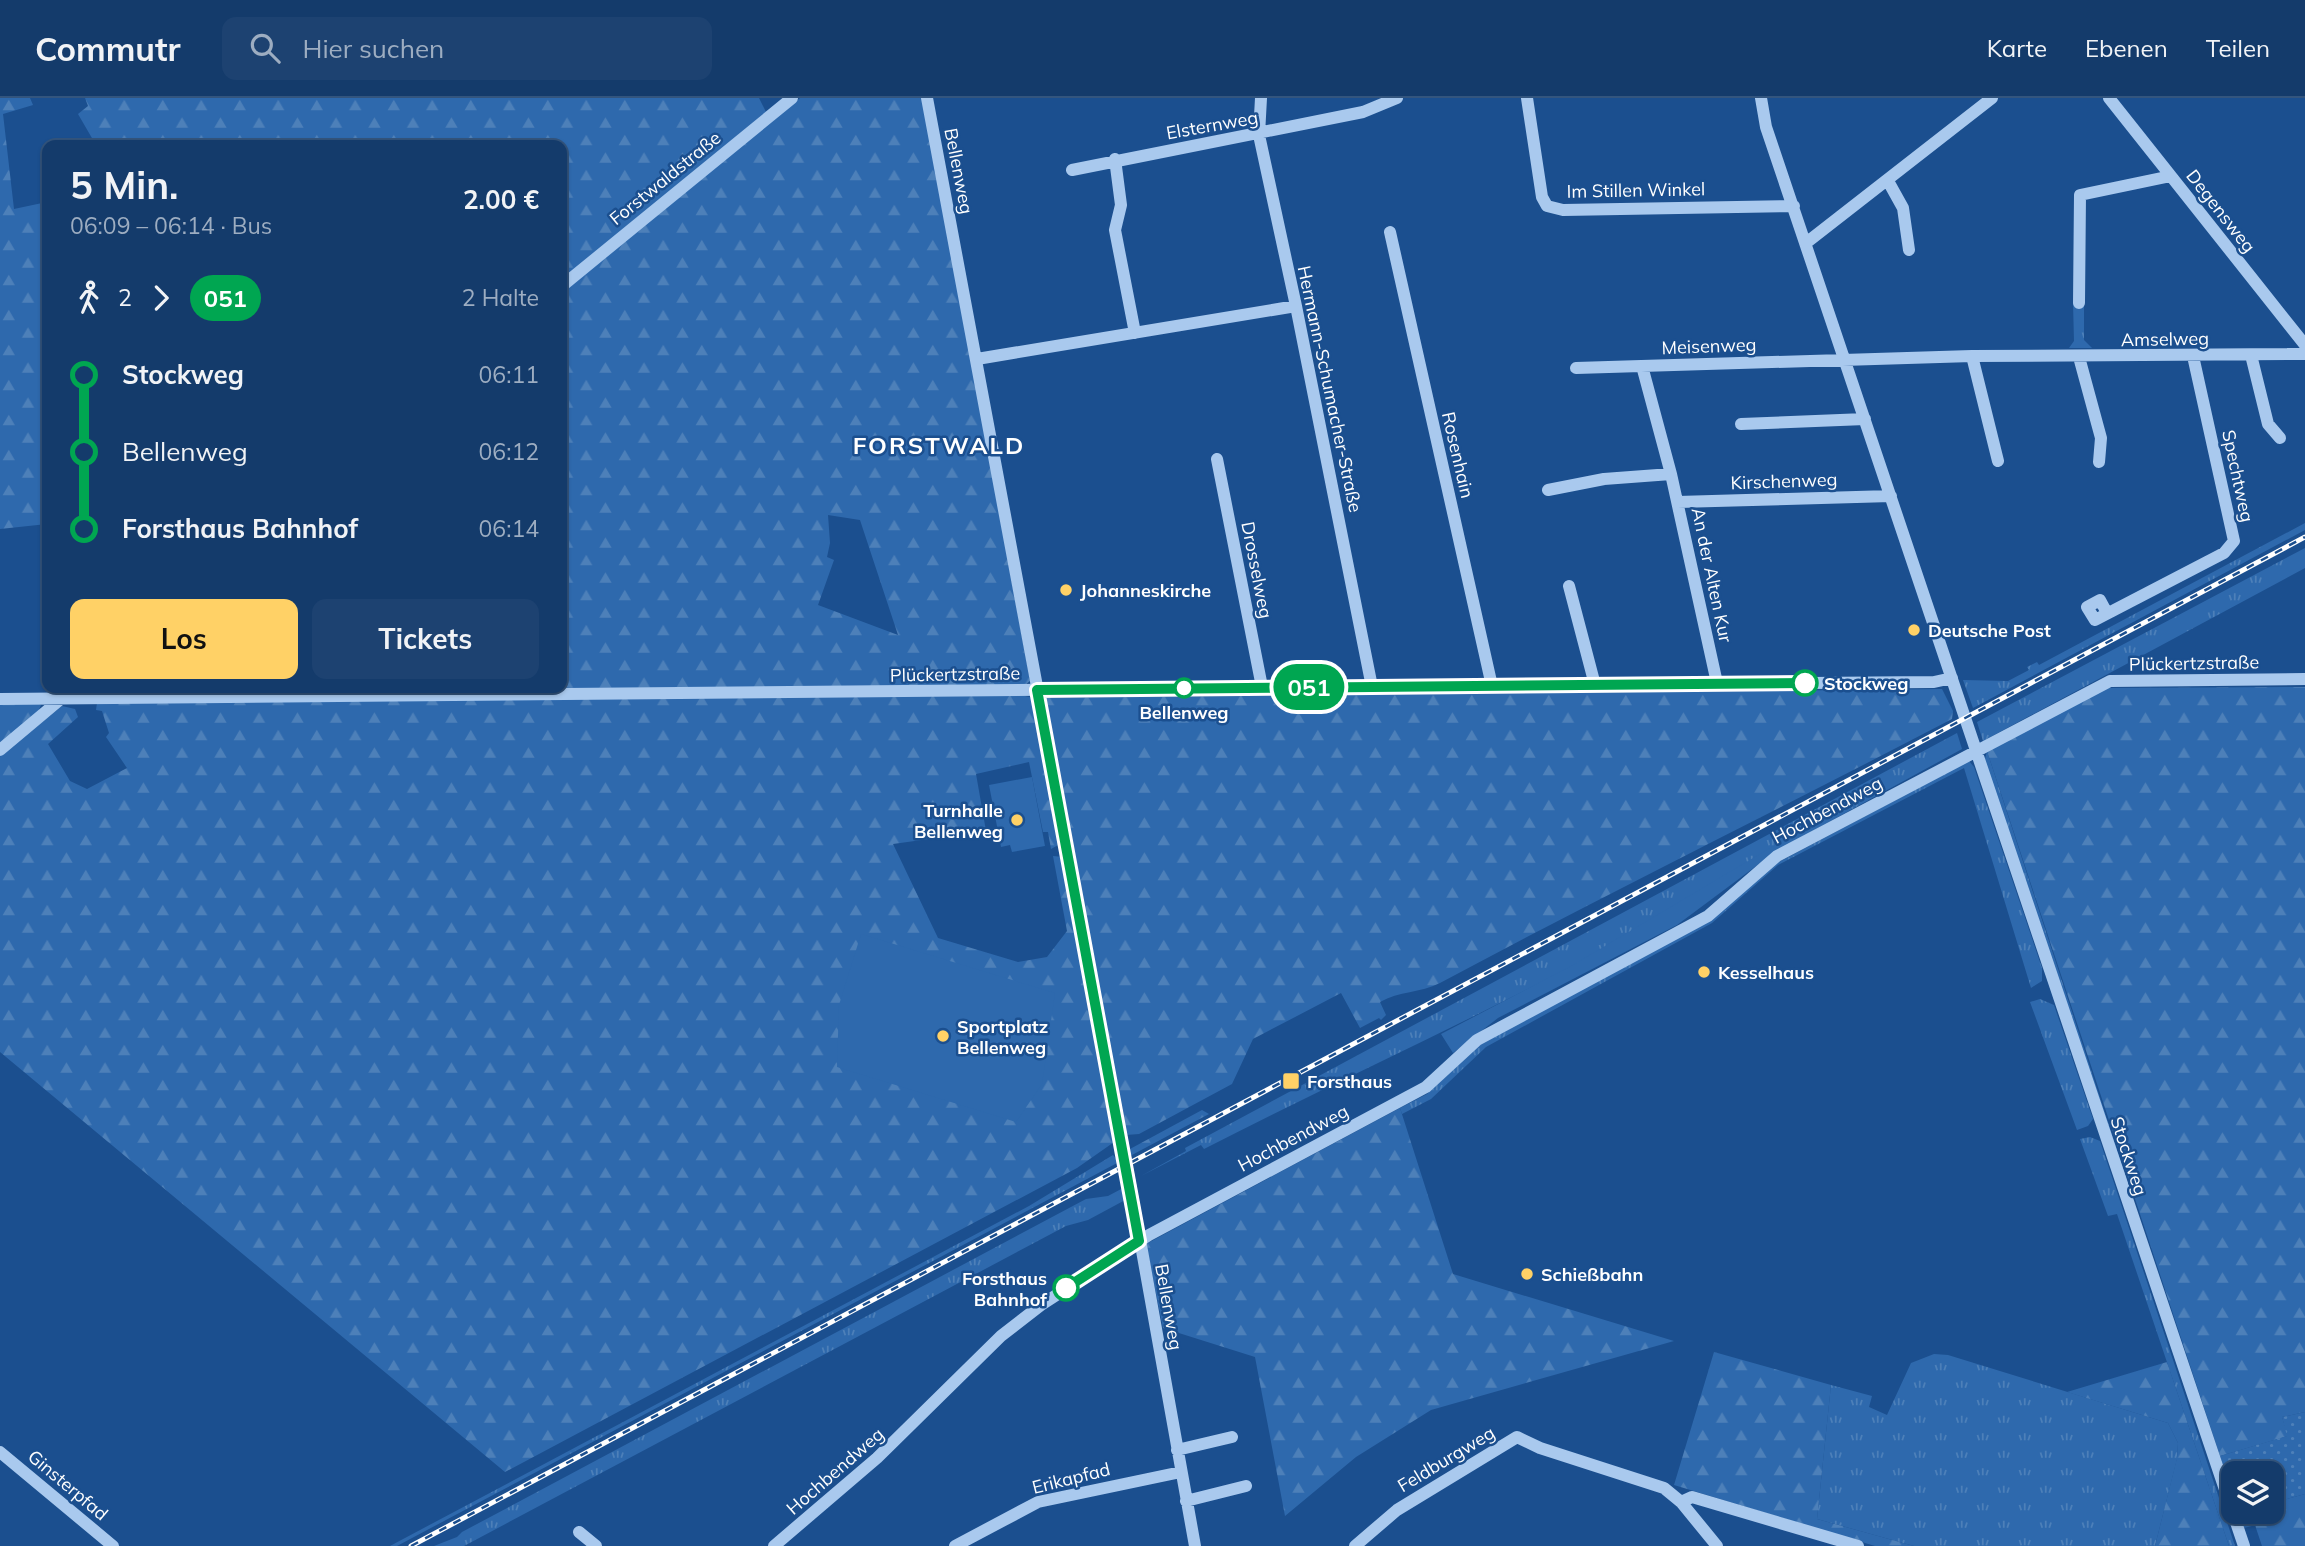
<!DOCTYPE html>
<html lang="de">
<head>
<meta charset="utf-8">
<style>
  body { margin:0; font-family:Mulish,sans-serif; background:#1d4271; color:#f1f3f6; height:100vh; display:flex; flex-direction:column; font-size:26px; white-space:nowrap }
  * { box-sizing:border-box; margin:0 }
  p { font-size:23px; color:#9dadc1 }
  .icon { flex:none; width:38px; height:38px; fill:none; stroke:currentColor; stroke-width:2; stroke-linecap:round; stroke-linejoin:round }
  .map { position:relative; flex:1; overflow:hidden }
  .details { position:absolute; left:42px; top:42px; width:525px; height:553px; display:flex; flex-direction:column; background:#143b6b; border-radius:14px; box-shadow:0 2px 5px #0004,0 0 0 2px #33557e }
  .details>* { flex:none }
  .badge { padding:0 14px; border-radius:23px; font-size:24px; line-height:46px }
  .tools { position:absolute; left:2221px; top:1363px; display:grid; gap:14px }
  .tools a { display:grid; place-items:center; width:63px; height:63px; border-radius:14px; background:#143b6b; box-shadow:0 2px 5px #0004,0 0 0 2px #33557e; font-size:35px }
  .map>.badge { position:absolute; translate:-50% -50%; box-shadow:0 0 0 4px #fff }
  .legs { display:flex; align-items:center; gap:10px; height:77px; padding:0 28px; font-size:23px }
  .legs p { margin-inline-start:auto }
  .overview { display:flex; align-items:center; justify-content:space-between; height:119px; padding:0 28px }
  h1 { font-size:38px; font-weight:700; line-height:52px }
  .button { display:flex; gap:14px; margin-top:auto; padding:14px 28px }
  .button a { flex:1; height:80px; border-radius:14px; background:#ffd166; color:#111; font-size:28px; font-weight:700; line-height:80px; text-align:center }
  .button a+a { background:#1d4271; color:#f1f3f6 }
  ul { padding:0 28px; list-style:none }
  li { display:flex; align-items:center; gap:24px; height:77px; font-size:26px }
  li i { display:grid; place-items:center; width:10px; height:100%; margin:0 9px; background:currentColor }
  li i::after { content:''; width:18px; height:18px; margin:-9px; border:5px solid; border-radius:50%; background:#143b6b }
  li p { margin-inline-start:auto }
  li:first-child i { background:linear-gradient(#0000 50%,currentColor 0) }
  li:last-child i { background:linear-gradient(currentColor 50%,#0000 0) }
  header { display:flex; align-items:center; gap:42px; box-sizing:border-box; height:98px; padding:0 35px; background:#143b6b; border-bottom:2px solid #33557e }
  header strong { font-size:33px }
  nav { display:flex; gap:38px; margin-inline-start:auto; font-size:24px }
  .search { width:490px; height:63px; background:#1d4271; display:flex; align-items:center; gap:18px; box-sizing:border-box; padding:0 24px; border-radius:14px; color:#9dadc1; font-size:26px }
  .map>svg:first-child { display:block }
</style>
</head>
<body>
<header>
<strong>Commutr</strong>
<div class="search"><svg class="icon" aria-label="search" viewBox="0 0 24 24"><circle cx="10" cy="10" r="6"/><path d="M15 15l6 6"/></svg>Hier suchen</div>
<nav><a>Karte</a><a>Ebenen</a><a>Teilen</a></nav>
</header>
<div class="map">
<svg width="2305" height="1448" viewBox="0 0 2305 1448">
  <defs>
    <pattern id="grass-tufts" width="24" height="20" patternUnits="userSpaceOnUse" patternTransform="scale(1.75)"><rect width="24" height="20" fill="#2e69ad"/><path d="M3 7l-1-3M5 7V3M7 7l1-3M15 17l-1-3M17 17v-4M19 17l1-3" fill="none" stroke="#4d80b9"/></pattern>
    <pattern id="forest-firs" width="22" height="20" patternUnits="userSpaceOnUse" patternTransform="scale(1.75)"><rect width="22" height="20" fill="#2e69ad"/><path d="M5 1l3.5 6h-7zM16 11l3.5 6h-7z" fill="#4d80b9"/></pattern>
    <pattern id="park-dots" width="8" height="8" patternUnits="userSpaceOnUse" patternTransform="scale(1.75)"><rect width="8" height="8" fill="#2e69ad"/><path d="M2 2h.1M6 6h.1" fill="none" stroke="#4d80b9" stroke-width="1.8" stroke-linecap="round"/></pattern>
  </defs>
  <rect width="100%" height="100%" fill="#1b4f8f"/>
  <path fill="url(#grass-tufts)" d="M 2073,204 L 2084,204 L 2084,242 L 2092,250 L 2069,250 L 2074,243 Z
    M 2305,425 L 2305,432 L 1973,610 L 1963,582 L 2008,583 L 2029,572 L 2027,569 L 2037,564 L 2039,567 Z
    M 2305,450 L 2305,470 L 1983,643 L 1977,624 Z
    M 1957,635 L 1962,651 L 1805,737 L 1801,732 C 1725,777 1651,827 1573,868 C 1450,932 1329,987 1204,1051 L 1201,1047 L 1141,1078 L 1186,1053 L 1185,1050 Z
    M 1987,653 L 2136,1110 L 1984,665 Z
    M 1969,663 L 1974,669 L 2042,870 L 2042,883 L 2031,890 L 1964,670 L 1778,767 L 1712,825 L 1486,949 L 1431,1001 L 1402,1016 L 1400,1010 L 1427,996 L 1483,944 L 1711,822 L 1777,765 Z
    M 2040,901 L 2054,907 L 2093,1021 L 2088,1028 L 2077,1032 L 2030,904 Z
    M 2090,1039 L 2100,1043 L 2235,1448 L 2229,1448 L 2117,1116 L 2108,1118 L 2080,1041 Z
    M 1113,1057 L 1119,1064 L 397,1448 L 390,1448 L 1029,1108 Z
    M 1125,1089 L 1127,1101 L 1088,1122 L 1066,1128 L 464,1448 L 434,1448 L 457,1439 L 462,1434 L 1086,1101 L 1108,1098 Z
    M 1934,1256 L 1948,1257 L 2168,1325 L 2178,1345 L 2177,1361 L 2155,1448 L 1914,1448 L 1817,1421 L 1831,1287 L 1872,1298 L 1869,1309 L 1887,1317 L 1911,1265 Z"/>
  <path fill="url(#forest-firs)" fill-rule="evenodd" d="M 0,0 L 30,0 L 33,7 L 3,16 L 14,111 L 47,104 L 47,426 L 0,431 Z
    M 85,0 L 759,0 L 766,14 L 562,182 L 562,47 L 96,47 L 78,16 L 88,8 Z
    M 800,0 L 923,0 L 1030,583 L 1024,588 L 229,593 L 228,590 L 562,590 L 562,193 ZM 828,417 L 860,422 L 898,537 L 818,507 L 834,462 L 827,459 L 830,445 Z
    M 2305,589 L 2305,1314 L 2282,1319 L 2288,1338 L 2220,1358 L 1987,653 L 2107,590 Z
    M 1942,591 L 1953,613 L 1952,621 C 1782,710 1609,794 1440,885 C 1420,895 1399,893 1380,904 L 1386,917 L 1381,922 L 1379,920 L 1360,930 L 1341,895 L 1253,941 L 1232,986 L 1139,1036 L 1126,1037 L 1045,600 Z
    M 1021,597 L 1033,600 L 1060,746 L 1051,751 L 1048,734 L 1043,734 L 1029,664 L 976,676 L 986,733 L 893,746 L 938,840 L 1018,864 L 1047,859 L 1067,833 L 1053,758 L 1063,759 L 1117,1042 L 1077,1070 L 505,1374 L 0,954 L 0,658 L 62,608 L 75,611 L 78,619 L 48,646 L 70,683 L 87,691 L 127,670 L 106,639 L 109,635 L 102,613 L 96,612 L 97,605 Z
    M 35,604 L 41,607 L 38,614 L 0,646 L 0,605 Z
    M 1400,1010 L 1453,1176 L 1674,1243 L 1431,1312 L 1356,1359 L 1285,1418 L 1255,1259 L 1163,1230 L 1146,1146 Z
    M 1202,1012 L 1209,1016 L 1130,1058 L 1130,1051 Z
    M 1714,1254 L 1831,1287 L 1817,1421 L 1914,1448 L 1875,1448 L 1674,1387 Z
    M 2167,1264 L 2229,1448 L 2155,1448 L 2177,1360 L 2178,1345 L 2168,1325 L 2067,1294 Z
    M 2305,1396 L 2305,1448 L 2262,1448 L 2255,1427 L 2271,1423 L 2268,1414 L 2272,1414 L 2272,1405 Z"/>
  <path fill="url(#park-dots)" d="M 2305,1314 L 2305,1396 L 2272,1405 L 2272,1376 L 2233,1376 L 2233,1397 L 2220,1358 L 2287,1338 L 2282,1319 Z
    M 2239,1414 L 2268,1414 L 2271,1423 L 2244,1430 Z"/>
  <path fill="#2e69ad" d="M 1032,679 L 1045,748 L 1012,754 L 1010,747 L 1001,749 L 989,687 Z
    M 1802,731 L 1805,737 L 1775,754 L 1677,827 L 1498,920 L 1453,955 L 1441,936 L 1573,867 Z
    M 861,836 L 1055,895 L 1042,986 L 1016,1024 L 837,969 L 839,907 Z"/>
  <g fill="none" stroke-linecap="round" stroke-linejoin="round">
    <path stroke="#a9c9ee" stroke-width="12" d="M 927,0 L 1130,1086 L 1195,1448
      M 1261,0 L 1259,37 L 1296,208 L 1372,589
      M 1527,0 L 1542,99 L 1547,108 L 1563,112 L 1794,108
      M 1761,0 L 1766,29 L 2244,1448
      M 2109,0 L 2305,247
      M 1115,61 L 1121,107 L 1115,132 L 1135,235
      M 1072,72 L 1363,14 L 1397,0
      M 1888,83 L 1903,110 L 1909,152
      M 1390,134 L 1492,588
      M 1806,145 L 1992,0
      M 562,188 L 792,0
      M 2079,205 L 2080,97 L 2171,78
      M 2251,257 L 2268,326 L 2280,340
      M 1972,258 L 1998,363
      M 2079,259 L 2101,340 L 2099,364
      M 977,261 L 1296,208
      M 1642,268 L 1671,376 L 1717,585
      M 1576,270 L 1972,258 L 2305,256
      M 1741,326 L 1865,321
      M 1217,361 L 1262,589
      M 1548,392 L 1604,381 L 1671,376
      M 1678,404 L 1891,398
      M 1569,488 L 1595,587
      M 2107,515 L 2100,502 L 2087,509 L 2095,522 L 2224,455 L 2234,443 L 2193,258
      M 0,601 L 1934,584 L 1952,580
      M 0,652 L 74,590
      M 1177,1352 L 1232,1339
      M 0,1354 L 113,1448
      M 1186,1403 L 1246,1388
      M 1681,1404 L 1692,1399 L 1858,1448
      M 579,1434 L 596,1448
      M 774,1448 L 877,1360 L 1001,1238 L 1041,1207 L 1149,1137 L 1426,989 L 1477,942 L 1708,818 L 1777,758 L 2110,583 L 2305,581
      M 955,1448 L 1038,1404 L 1181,1374
      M 1355,1448 L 1397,1412 L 1517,1339 L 1540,1350 L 1664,1390 L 1681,1404 L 1717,1448"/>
    <g stroke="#fff" stroke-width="5">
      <path id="rail" d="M 411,1448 L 2305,439"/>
    </g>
    <use href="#rail" stroke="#1b4f8f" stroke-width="2.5" stroke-dasharray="8" stroke-linecap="butt"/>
  </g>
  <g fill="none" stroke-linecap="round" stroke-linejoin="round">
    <g stroke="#fff" stroke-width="16">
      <path id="line-1" d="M 1066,1190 L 1139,1143 L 1037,592 L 1805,585"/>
    </g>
    <use href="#line-1" stroke="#00a651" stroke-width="10"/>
  </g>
  <g fill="#ffd166" stroke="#1b4f8f" stroke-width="2.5">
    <circle cx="1066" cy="492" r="7"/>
    <circle cx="1914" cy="532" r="7"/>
    <circle cx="1017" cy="722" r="7"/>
    <circle cx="1704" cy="874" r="7"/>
    <circle cx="943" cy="938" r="7"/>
    <rect x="1282" y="974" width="18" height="18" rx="3.5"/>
    <circle cx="1527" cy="1176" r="7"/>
  </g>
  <g fill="#fff" stroke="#00a651" stroke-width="3.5">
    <circle cx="1805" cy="585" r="12"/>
    <circle cx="1184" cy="590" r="9"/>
    <circle cx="1066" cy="1190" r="12"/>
  </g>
  <g text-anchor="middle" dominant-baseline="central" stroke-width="5" stroke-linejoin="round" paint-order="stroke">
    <g font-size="18" fill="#fff" stroke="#1b4f8f">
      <text transform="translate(1212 27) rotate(-10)">Elsternweg</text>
      <text transform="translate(959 73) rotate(79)">Bellenweg</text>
      <text transform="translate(665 80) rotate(-39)">Forstwaldstraße</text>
      <text transform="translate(1636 92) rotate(-1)">Im Stillen Winkel</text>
      <text transform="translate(2221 113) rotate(52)">Degensweg</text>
      <text transform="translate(2165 241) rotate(-1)">Amselweg</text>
      <text transform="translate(1709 248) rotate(-2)">Meisenweg</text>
      <text transform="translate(1330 291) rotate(78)">Hermann-Schumacher-Straße</text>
      <text transform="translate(1458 357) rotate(77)">Rosenhain</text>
      <text transform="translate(2238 378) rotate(78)">Spechtweg</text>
      <text transform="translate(1784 383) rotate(-2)">Kirschenweg</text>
      <text transform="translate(1257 472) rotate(79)">Drosselweg</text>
      <text transform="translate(1712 477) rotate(78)">An der Alten Kur</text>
      <text transform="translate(2194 565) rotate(-1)">Plückertzstraße</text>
      <text transform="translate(955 576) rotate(-1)">Plückertzstraße</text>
      <text transform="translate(1827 712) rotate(-28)">Hochbendweg</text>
      <text transform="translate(1293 1040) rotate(-28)">Hochbendweg</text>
      <text transform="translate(2129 1058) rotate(72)">Stockweg</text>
      <text transform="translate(1169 1209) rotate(80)">Bellenweg</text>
      <text transform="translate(1446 1361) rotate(-31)">Feldburgweg</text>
      <text transform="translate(835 1373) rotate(-41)">Hochbendweg</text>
      <text transform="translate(1071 1380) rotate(-14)">Erikapfad</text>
      <text transform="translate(68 1387) rotate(40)">Ginsterpfad</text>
    </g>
    <g font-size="18" font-weight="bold" fill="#fff" stroke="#1b4f8f" text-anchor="start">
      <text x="1080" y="492">Johanneskirche</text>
      <text x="1928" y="532">Deutsche Post</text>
      <text x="1003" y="712" text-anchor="end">Turnhalle<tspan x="1003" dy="21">Bellenweg</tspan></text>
      <text x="1718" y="874">Kesselhaus</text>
      <text x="957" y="928">Sportplatz<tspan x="957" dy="21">Bellenweg</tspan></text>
      <text x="1307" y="983">Forsthaus</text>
      <text x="1541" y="1176">Schießbahn</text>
    </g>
    <g font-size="18" font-weight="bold" fill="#fff" stroke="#1b4f8f" text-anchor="start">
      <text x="1824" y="585">Stockweg</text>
      <text x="1184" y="614" text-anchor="middle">Bellenweg</text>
      <text x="1047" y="1180" text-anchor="end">Forsthaus<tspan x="1047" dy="21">Bahnhof</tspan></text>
    </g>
    <g font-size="24" font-weight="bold" letter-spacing="2" fill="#fff" stroke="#1b4f8f">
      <text x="939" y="347">FORSTWALD</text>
    </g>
  </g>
</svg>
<div class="tools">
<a><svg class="icon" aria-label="layers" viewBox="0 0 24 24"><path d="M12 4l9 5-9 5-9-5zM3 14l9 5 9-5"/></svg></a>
</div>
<b class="badge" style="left:1309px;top:589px;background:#00a651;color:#fff">051</b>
<section class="details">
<div class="overview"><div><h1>5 Min.</h1><p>06:09 – 06:14 · Bus</p></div><b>2.00 €</b></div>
<div class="legs"><svg class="icon" aria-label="walk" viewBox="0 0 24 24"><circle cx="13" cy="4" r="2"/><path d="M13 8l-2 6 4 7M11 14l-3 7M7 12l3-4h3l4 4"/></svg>2<svg class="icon" aria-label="forward" viewBox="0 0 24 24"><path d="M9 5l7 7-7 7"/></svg><b class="badge" style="background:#00a651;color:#fff">051</b><p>2 Halte</p></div>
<ul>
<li><i style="color:#00a651"></i><b>Stockweg</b><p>06:11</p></li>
<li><i style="color:#00a651"></i><span>Bellenweg</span><p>06:12</p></li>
<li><i style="color:#00a651"></i><b>Forsthaus Bahnhof</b><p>06:14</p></li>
</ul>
<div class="button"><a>Los</a><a>Tickets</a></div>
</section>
</div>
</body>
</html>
